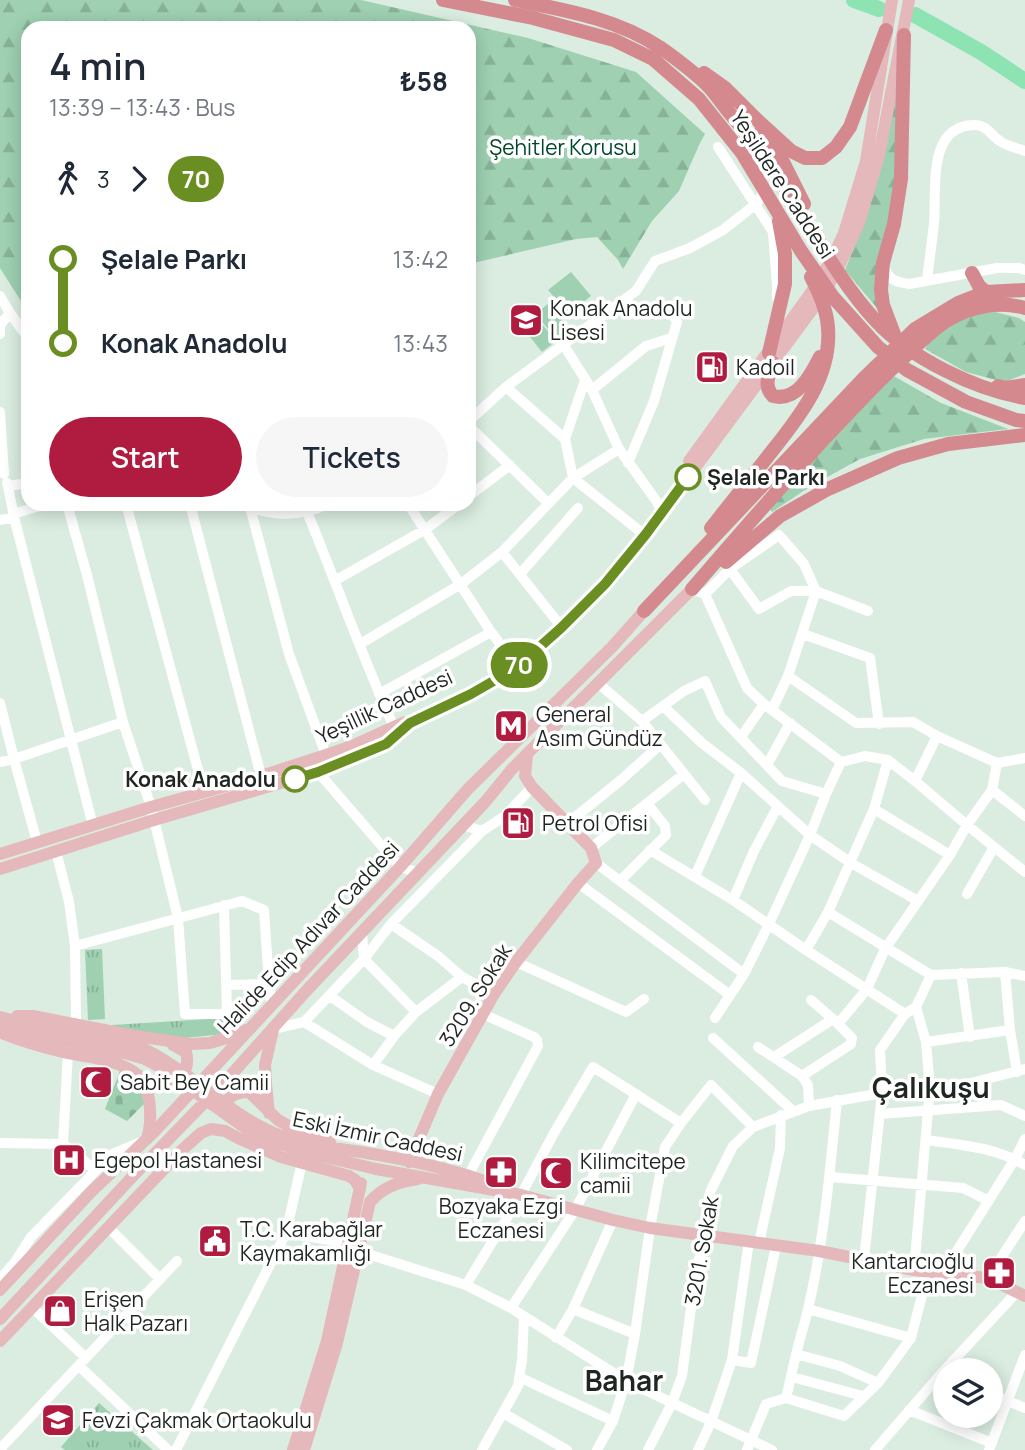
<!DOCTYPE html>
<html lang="en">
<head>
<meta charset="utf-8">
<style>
  body { margin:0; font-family:Manrope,sans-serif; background:#f6f6f7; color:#1f2937; height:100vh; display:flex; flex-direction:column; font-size:26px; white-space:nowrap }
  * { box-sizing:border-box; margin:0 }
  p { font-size:23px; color:#747a83 }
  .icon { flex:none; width:38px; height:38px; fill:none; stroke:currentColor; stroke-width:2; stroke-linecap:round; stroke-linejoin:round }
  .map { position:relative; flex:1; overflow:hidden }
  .panel { position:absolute; left:21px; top:21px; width:455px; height:490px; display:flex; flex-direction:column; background:#fff; border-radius:21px; box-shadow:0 4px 18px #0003 }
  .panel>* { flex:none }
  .badge { padding:0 14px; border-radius:23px; font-size:24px; line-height:46px }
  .tools { position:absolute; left:933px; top:1358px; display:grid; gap:14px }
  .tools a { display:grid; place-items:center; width:70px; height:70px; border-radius:50%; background:#fff; box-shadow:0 4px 18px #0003; font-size:35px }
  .map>.badge { position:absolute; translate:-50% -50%; box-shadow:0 0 0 4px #fff }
  .legs { display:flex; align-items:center; gap:10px; height:77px; padding:0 28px; font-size:23px }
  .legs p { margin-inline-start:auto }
  .head { display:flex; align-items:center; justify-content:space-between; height:119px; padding:0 28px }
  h1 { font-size:38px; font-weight:600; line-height:52px }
  .primary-button { display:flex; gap:14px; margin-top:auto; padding:14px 28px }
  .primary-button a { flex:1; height:80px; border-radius:42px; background:#b01c40; color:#fff; font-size:28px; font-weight:600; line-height:80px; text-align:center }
  .primary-button a+a { background:#f6f6f7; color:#1f2937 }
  ul { padding:0 28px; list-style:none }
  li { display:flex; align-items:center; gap:24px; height:84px; font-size:26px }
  li i { display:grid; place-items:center; width:10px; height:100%; margin:0 9px; background:currentColor }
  li i::after { content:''; width:18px; height:18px; margin:-9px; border:5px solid; border-radius:50%; background:#fff }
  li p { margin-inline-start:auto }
  li:first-child i { background:linear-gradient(#0000 50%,currentColor 0) }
  li:last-child i { background:linear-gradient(currentColor 50%,#0000 0) }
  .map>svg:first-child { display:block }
</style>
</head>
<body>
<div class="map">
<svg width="1025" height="1450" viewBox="0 0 1025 1450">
  <defs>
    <pattern id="forest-firs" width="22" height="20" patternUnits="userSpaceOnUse" patternTransform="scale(1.75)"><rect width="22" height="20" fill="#9ed0b1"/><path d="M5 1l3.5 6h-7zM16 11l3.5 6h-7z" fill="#88b298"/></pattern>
    <pattern id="cemetery-stones" width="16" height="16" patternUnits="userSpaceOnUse" patternTransform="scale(1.75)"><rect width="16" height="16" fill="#9ed0b1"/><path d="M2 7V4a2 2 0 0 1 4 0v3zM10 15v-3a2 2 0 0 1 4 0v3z" fill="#88b298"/></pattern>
    <pattern id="park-tufts" width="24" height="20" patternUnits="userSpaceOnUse" patternTransform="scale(1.75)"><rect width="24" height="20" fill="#9ed0b1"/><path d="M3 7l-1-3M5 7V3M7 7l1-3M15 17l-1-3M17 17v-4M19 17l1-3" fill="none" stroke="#88b298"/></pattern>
  </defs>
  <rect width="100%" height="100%" fill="#daede0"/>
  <path fill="url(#forest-firs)" d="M 0,0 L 361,0 L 528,38 L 636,72 L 705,134 L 699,145 L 679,191 L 652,221 L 623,269 L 618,260 L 597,237 L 576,239 L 473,263 L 469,267 L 469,28 L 28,28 L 28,312 L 0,268 Z
    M 902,67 L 900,128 L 882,314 L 845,270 L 866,217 Z
    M 995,312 L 1019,318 L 1025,322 L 1025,374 L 1004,382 L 966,372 L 925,349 L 931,338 L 970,314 Z
    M 892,375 L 941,403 L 1008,429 L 924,439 L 860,459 L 811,486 L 772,512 L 767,506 Z"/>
  <path fill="url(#cemetery-stones)" d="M 120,1071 L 141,1083 L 144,1104 L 127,1121 L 105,1109 Z"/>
  <path fill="url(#park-tufts)" d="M 102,949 L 105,1019 L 88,1020 L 85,950 Z
    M 225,1018 L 225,1034 L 183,1038 L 111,1029 L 112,1025 Z
    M 99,1403 L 153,1450 L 65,1450 L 61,1447 Z"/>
  <path fill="#9ed0b1" d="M 571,272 L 591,296 L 568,314 L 548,290 Z
    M 549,303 L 569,328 L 556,339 L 536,314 Z
    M 536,317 L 556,341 L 542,352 L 522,327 Z"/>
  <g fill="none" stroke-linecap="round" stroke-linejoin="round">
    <path stroke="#8de3b1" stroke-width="16" d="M 854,0 L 879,9
      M 915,15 L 981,52 L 1025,81"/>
    <path stroke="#fff" stroke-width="10" d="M 718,147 L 773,232 L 777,286 L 777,298
      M 885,268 C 889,281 897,282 909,284 L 997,268 L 1019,268 L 1025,270
      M 927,281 C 929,262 932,242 934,223 C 937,191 926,126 974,125 C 988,125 990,135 1000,141 C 1006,146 1017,148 1025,151
      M 0,296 L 10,313 L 28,338
      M 0,334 L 0,325 L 10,313
      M 563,344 L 592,390 L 619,449 L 655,499 L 659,506
      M 506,387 L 565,439 L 573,478 L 641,532
      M 592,390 L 646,346 L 671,338
      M 0,412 L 4,474
      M 469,421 L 506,387 L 636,291 L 655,261 L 690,248 L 723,230 L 756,204 L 765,190
      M 469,426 L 548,503
      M 565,439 L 585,380
      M 628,463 L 654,401 L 677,322 L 672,312
      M 7,483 L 8,486 L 28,483
      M 8,486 L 14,517 L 93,826
      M 469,496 L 510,465
      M 67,504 L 87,575 L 123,722 L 151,807 L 178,918 L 185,1014 L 227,1014
      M 126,504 L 204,792
      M 190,504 L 261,776
      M 243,504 C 270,517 301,517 328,504
      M 408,504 L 491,632 L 515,663
      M 250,507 L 289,654 L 326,755
      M 307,512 C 337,584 362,657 394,727
      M 13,514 L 46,504
      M 0,520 L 14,517
      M 502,552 L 560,625
      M 730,569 L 759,609 L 791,591 L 816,591 L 868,611
      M 520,574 L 578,508
      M 336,580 L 426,529 L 459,504
      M 692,589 L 705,594 L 747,688 L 764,704 L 841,762 L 865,756 L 888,760 L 915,781 L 967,825 L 1025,872
      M 705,594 L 730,569 L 779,535 L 804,564 L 816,591 L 788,676 L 772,710
      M 803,634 L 870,658 L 879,724
      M 360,644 L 461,584 L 502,552 L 573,478 L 619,449
      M 788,676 L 856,723 L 913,722 L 937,736 L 997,763 L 1025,758
      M 598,683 L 642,721 L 684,691 L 705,681 L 721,717 L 782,781 L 826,794
      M 379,694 L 491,632
      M 0,703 L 14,759 L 37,842
      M 663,706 L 702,743 L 741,773 L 810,835 L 851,863 L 918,901
      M 642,721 L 705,800
      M 741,737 L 764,704
      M 0,762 L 14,759 L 123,722
      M 767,765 L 790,723
      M 318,772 L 400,867 L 419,873
      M 915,781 L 937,736
      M 992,790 L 1025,816
      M 874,809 L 950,855
      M 568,823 L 621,780 L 660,745
      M 482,831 L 505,816 L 532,787
      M 591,848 L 684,774
      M 650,850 L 733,900 L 806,950 L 905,1014
      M 56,851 L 69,902 L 75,946 L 76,1024
      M 596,863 L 744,974
      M 695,876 L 741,773
      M 621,880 L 666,835 L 665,826 L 647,803
      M 578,883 L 730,995
      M 967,894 L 994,847
      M 733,900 L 754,851 L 778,806
      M 224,905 L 227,1014 L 233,1036
      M 828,912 L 931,975
      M 391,924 L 438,956 L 462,977 L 494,994
      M 362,933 L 364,959 L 416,1012
      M 75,946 L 242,901 L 264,910 L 269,984 L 272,1005
      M 806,950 L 828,912 L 874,809 L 888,760
      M 516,962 L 626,1012 L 644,999
      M 1005,972 L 1010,1030 L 1017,1072
      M 961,973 L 970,1037
      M 226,985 L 269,984
      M 330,996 L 367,1022 L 394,1036
      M 715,1018 L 744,974 L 769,924 L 810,835 L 826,794 L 841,762
      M 304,1022 L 373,1065 L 438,1094
      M 838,1024 L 867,989 L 885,949 L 950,855 L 967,825 L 992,790 L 997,763
      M 273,1029 L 304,1022 L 364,959 L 391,924 L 482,831 L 463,825
      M 713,1038 L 793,1111
      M 926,1042 L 1010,1030
      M 758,1047 L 802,1076 L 808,1085 L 809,1106
      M 68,1053 L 63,1144 L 95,1170
      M 774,1057 L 833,1019
      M 373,1065 L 395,1035 L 416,1012 L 462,977
      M 802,1076 L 851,1044 L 852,1038 L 833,1019 L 811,1000
      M 880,1114 L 1001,1105 L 1025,1116
      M 926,1140 C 961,1145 994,1147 1025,1165
      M 0,1143 L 63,1144
      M 469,1174 L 538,1046 L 537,1040 L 534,1037 L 483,1014
      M 830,1177 L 963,1188 L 989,1201
      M 109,1228 L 160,1279
      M 286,1233 L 348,1243
      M 759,1243 L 780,1148 L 781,1115
      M 358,1251 L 466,1285 L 511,1308 L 626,1381 L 772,1450
      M 864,1259 L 882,1093 L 880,1050 L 905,1014 L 916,1007 L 931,975 L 1005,972 L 1025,976
      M 914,1270 L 930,1088 L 926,1042 L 916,1007
      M 943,1273 L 1015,1159 L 1025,1139
      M 988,1278 L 1025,1221
      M 0,1279 L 15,1262 L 31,1237 L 112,1154 L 143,1141
      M 466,1285 L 521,1195 L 554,1133 L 593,1067 L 681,1123
      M 32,1307 L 86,1358
      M 511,1308 L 575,1210 L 636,1094
      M 573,1309 L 635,1334
      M 808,1309 L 911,1338
      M 556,1338 L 573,1309 L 613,1220
      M 796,1354 L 840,1366 L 878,1383
      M 732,1360 L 751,1363 L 776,1246
      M 79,1366 L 168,1450
      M 519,1377 L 613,1421
      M 792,1377 L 863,1396
      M 990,1394 L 1025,1408
      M 786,1398 L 844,1416 L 878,1383 L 911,1338 L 928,1272
      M 909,1410 L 992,1443
      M 503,1413 L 567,1450
      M 0,1449 L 177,1261
      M 176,1450 L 286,1233 L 302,1162
      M 482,1450 L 518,1386 L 522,1360 L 524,1317
      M 597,1450 L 613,1421 L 626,1381 L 635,1334 L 650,1228 L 665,1147 L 681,1123 L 711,1085 L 753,1127
      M 648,1450 L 672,1403 L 682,1376 L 694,1285 L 704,1234 L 710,1192 L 733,1146 L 753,1127 L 809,1106 L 882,1093 L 971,1083 L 1025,1069
      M 698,1450 L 711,1422 L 732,1360 L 749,1241
      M 747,1450 L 766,1404 L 786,1398 C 790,1382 793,1366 797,1351 C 800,1337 805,1323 808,1309 C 824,1241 830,1170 837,1100
      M 875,1450 L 940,1375 L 1017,1292
      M 989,1450 L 1025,1355"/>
    <path stroke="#e5b8bc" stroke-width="12" d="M 689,461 L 810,294 L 832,259 L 844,233 L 866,161 L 892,0
      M 0,854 L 151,807 L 261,776 L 326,755 L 352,746 L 405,722
      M 0,869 L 154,820 L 318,772 L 386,744 L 410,723 L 471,694 L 509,672 L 561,628 L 605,584 L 646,534 L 823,295 L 840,264 L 859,223 L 879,155 L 909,0
      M 17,1016 L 33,1016 L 135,1036 L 191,1044 L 210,1043 L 233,1036 L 245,1030
      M 0,1017 C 29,1024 59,1031 88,1036 C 108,1040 131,1042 150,1052 C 197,1076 233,1119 284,1137 C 309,1146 335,1148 361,1152 C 405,1159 454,1169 495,1185
      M 0,1026 L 128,1054 L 145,1059 L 160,1067 L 245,1128 L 264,1138 L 305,1152 L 376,1169 L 521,1195 L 613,1220 L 650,1228 L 819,1251 L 914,1270 L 988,1278 L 1025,1296
      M 4,1034 C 24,1042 45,1048 67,1053 C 91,1058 120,1059 139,1076 C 152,1088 152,1123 147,1139
      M 141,1077 C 148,1081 156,1085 164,1085 C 182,1087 190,1066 186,1052 L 173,1045
      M 221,1108 C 229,1097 234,1092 249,1092 L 278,1120 L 294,1129 L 330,1142
      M 269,1113 L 266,1084 L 265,1065 L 273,1030
      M 409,1162 L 438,1094 L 494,994 L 516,962 L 578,883 L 596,863 L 591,848 L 532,787 L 525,776 L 527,755
      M 0,1290 L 91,1192 L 155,1131 L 400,867 L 467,790 L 612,647 L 644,611
      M 0,1319 L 134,1175 L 231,1075 L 307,990 L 486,801 L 512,769 L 692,589
      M 0,1341 L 182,1150 L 201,1133 L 211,1129 L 225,1131 L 240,1139 L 281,1157 L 349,1176 L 355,1180 L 360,1189
      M 293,1450 L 327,1341 L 361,1183
      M 304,1450 L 337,1343 L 370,1202 C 383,1187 398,1182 418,1179"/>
    <path stroke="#d4898f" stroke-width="14" d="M 443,0 L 533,18 L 614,40 L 653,59 L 699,99 L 742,153 L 801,251 L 833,297 L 878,347 L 907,370 L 966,402 L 1016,420 L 1025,421
      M 515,0 C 565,10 618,19 661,48 C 674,57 699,76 710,88 C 718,97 725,108 733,117 C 747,135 762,153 775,172 C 809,221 835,277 876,321 C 910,358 976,390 1025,398
      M 704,73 L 725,88 L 755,118 L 791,151 L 805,158 L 822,158 L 836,147 L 850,127 L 886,30
      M 761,131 L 783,162 L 804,204
      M 972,273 L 979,286 L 986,292
      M 894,334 L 883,305 L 881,290 L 883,263 L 894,224 L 901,179 L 904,35
      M 769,353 L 785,284 L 785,254 L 779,221
      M 773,363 C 769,375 763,386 773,396 C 797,402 811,375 820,357
      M 998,386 L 1005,388 L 1025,385
      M 711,528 C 729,505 747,483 765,460 C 795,422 832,380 828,328 C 827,310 819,292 811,277
      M 726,562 L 780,516 L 828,489 L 898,458 L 948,444 L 1025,435
      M 692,589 C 735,539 778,490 822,441 C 848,414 872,387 900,361 C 915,348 931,330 948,320 C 971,306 1000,301 1025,308
      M 644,611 L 864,378 L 915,329 L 958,303 L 986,292 L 1025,290"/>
  </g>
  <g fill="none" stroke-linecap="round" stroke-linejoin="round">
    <g stroke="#fff" stroke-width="16">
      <path id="line-1" d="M 295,779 L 318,772 L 386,744 L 410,723 L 471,694 L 509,672 L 525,660 L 561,628 L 605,584 L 646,534 L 688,477"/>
    </g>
    <use href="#line-1" stroke="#6b8e23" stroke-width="10"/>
  </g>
  <defs>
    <g id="school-square" transform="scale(1.75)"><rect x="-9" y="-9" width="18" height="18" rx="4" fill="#b01c40" stroke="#fff"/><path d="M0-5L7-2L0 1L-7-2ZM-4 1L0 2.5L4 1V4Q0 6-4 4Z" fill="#fff"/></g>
    <g id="fuel-square" transform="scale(1.75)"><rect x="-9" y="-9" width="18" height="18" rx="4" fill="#b01c40" stroke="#fff"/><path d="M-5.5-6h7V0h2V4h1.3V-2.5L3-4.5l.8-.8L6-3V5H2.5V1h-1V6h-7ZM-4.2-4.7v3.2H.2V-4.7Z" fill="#fff"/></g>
    <g id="metro-square" transform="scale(1.75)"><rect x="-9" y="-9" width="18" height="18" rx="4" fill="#b01c40" stroke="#fff"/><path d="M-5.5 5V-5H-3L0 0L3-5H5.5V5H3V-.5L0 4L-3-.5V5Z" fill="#fff"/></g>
    <g id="mosque-square" transform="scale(1.75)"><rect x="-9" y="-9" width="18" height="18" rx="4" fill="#b01c40" stroke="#fff"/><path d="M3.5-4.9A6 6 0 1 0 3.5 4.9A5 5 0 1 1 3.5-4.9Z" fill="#fff"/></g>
    <g id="hospital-square" transform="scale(1.75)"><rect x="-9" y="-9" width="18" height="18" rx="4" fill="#b01c40" stroke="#fff"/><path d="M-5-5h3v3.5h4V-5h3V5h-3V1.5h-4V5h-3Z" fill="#fff"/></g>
    <g id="pharmacy-square" transform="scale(1.75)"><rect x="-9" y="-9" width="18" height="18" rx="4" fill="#b01c40" stroke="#fff"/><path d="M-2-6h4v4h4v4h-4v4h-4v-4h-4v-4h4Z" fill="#fff"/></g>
    <g id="civic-square" transform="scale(1.75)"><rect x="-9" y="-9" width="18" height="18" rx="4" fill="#b01c40" stroke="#fff"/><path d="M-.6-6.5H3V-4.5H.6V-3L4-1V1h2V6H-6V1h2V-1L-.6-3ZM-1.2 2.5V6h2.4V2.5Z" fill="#fff"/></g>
    <g id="shop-square" transform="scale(1.75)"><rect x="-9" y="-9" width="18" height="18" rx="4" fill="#b01c40" stroke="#fff"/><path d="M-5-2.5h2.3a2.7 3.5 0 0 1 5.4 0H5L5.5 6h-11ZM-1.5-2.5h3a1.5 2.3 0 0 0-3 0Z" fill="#fff"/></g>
  </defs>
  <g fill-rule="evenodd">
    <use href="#school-square" x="526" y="320"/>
    <use href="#fuel-square" x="712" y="367"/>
    <use href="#metro-square" x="511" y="726"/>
    <use href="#fuel-square" x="518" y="823"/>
    <use href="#mosque-square" x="96" y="1082"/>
    <use href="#hospital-square" x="69" y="1160"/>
    <use href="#pharmacy-square" x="501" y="1172"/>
    <use href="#mosque-square" x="556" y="1173"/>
    <use href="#civic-square" x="215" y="1241"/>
    <use href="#pharmacy-square" x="999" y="1273"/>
    <use href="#shop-square" x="60" y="1311"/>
    <use href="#school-square" x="58" y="1420"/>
  </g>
  <g fill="#fff" stroke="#6b8e23" stroke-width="3.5">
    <circle cx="688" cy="477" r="12"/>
    <circle cx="295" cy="779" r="12"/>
  </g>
  <g text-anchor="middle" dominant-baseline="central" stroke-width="7" stroke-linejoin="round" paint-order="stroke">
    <g font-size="21" fill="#00482a" stroke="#fff">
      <text x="563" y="147">Şehitler Korusu</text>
    </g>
    <g font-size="21" fill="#1f2622" stroke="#fff">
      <text transform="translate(783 184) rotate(57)">Yeşildere Caddesi</text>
      <text transform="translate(384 706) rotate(-25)">Yeşillik Caddesi</text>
      <text transform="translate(308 937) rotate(-47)">Halide Edip Adıvar Caddesi</text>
      <text transform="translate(475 995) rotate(-58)">3209. Sokak</text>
      <text transform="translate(378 1136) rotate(12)">Eski İzmir Caddesi</text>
      <text transform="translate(701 1251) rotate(-80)">3201. Sokak</text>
    </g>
    <g font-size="21" fill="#1f2622" stroke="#fff" text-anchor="start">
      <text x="550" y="308">Konak Anadolu<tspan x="550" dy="24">Lisesi</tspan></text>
      <text x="736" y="367">Kadoil</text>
      <text x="536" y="714">General<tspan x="536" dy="24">Asım Gündüz</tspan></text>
      <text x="542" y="823">Petrol Ofisi</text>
      <text x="120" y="1082">Sabit Bey Camii</text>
      <text x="94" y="1160">Egepol Hastanesi</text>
      <text x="580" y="1161">Kilimcitepe<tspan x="580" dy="24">camii</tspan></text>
      <text x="501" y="1206" text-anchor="middle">Bozyaka Ezgi<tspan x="501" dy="24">Eczanesi</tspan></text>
      <text x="240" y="1229">T.C. Karabağlar<tspan x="240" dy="24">Kaymakamlığı</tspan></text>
      <text x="974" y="1261" text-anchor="end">Kantarcıoğlu<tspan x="974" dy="24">Eczanesi</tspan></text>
      <text x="84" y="1299">Erişen<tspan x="84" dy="24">Halk Pazarı</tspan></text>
      <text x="82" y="1420">Fevzi Çakmak Ortaokulu</text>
    </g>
    <g font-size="21" font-weight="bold" fill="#1f2622" stroke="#fff" text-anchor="start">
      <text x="707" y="477">Şelale Parkı</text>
      <text x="276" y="779" text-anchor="end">Konak Anadolu</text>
    </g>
    <g font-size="28" font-weight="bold" fill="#1f2622" stroke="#fff">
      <text x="931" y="1087">Çalıkuşu</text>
      <text x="624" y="1380">Bahar</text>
    </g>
  </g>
</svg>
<div class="tools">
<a><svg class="icon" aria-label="layers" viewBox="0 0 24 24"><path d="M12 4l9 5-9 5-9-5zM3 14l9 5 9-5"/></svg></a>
</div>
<b class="badge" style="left:519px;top:665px;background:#6b8e23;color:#fff">70</b>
<section class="panel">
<div class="head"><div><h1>4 min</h1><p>13:39 – 13:43 · Bus</p></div><b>₺58</b></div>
<div class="legs"><svg class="icon" aria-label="walk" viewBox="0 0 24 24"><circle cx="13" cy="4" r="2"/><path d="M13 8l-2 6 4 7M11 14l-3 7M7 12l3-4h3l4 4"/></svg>3<svg class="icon" aria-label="forward" viewBox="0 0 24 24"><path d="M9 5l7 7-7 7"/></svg><b class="badge" style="background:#6b8e23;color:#fff">70</b></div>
<ul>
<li><i style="color:#6b8e23"></i><b>Şelale Parkı</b><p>13:42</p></li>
<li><i style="color:#6b8e23"></i><b>Konak Anadolu</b><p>13:43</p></li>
</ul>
<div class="primary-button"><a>Start</a><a>Tickets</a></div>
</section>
</div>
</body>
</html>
